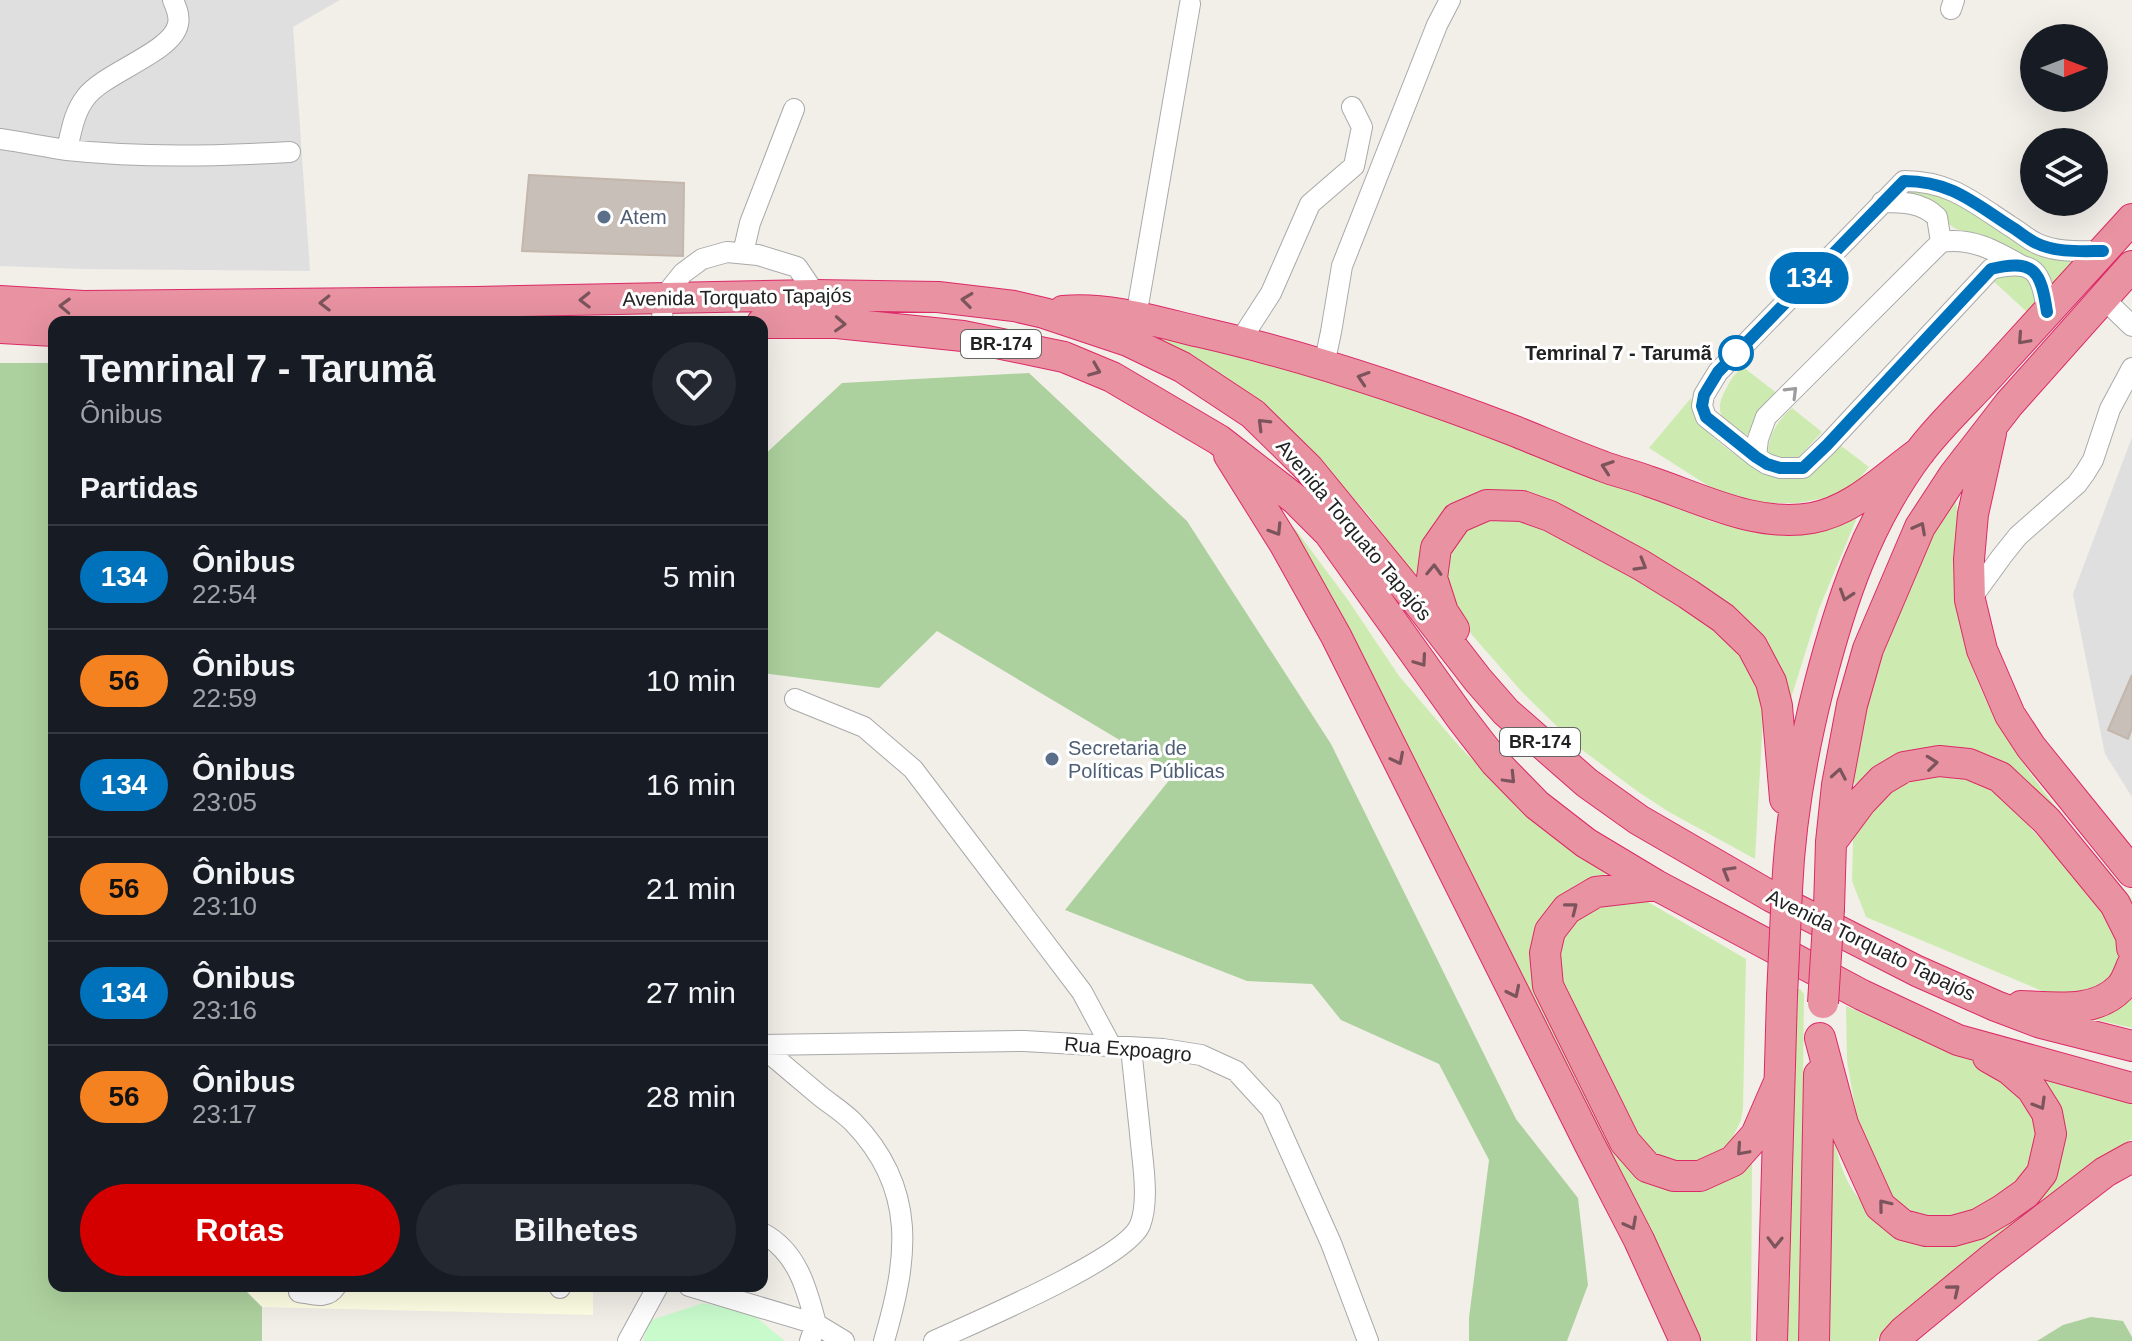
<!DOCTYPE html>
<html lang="pt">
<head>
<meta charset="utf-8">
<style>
  body { margin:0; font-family:Helvetica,sans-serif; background:#242831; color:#f1f3f6; height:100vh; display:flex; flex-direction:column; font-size:30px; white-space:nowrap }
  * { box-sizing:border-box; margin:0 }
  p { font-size:26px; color:#9ea1a6 }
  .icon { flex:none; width:44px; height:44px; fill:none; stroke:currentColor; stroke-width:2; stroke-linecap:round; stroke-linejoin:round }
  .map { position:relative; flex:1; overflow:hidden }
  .sheet { position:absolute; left:48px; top:316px; width:720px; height:976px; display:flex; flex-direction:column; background:#171b24; border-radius:16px; box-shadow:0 8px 32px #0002 }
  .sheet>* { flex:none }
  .badge { padding:0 16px; border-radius:26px; font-size:28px; line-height:52px }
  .needle { width:52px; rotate:90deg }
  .controls { position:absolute; left:2020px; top:24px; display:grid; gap:16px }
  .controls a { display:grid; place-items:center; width:88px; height:88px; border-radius:50%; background:#171b24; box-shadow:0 8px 32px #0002; font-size:40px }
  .map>.badge { position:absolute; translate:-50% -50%; box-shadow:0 0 0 4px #fff }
  h2 { padding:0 32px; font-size:30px; line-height:72px }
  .round { display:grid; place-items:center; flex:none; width:84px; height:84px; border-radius:42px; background:#242831 }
  .summary { display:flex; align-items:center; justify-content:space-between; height:136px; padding:0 32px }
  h1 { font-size:38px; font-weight:700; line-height:60px }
  .button { display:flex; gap:16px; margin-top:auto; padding:16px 32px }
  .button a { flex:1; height:92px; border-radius:48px; background:#d40000; color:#fff; font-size:32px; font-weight:700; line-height:92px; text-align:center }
  .button a+a { background:#242831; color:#f1f3f6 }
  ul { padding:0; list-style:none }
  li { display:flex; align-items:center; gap:24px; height:104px; padding:0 32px; border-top:2px solid #363941 }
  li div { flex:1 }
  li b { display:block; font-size:30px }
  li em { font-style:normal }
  li .badge { min-width:88px; font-weight:700; text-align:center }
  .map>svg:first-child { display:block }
</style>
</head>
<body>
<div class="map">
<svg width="2132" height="1341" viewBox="0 0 2132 1341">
  <rect width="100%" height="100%" fill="#f2efe9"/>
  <path fill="#e0dfdf" d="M 0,0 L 340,0 L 293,27 L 310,271 L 84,269 L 0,266 Z
    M 2132,437 L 2132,797 L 2105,754 L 2073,594 Z"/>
  <path fill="#ffffe5" d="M 241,1286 L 593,1286 L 593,1315 L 262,1307 Z"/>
  <path fill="#cdebb0" d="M 1905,185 L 1920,186 L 2080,258 L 2052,289 L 2048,274 L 2034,260 L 1987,237 L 1956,229 L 1947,223 L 1944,209 L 1930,199 L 1905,195 Z
    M 1998,272 L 2029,274 L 2040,304 L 2029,314 L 1989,277 Z
    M 1148,334 L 1328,375 L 1713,522 L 1734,527 L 1861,508 L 1819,609 L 1786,714 L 1774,668 L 1537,498 L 1424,542 L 1420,554 L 1416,580 L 1371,518 L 1321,461 L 1186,355 Z
    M 1743,367 L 1778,394 L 1747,435 C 1723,426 1712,412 1726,389 C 1731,379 1734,374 1743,367 Z
    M 1691,398 C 1693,404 1694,411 1697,417 C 1707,438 1748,465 1769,474 L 1840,445 L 1869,467 L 1856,483 L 1839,495 L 1799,503 L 1761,503 L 1741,500 L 1710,487 L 1649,448 Z
    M 1792,408 L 1822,432 L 1795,461 L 1787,461 L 1768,455 C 1768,435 1778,420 1792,408 Z
    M 1953,493 C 1962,512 1953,538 1954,559 C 1955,584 1958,608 1963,632 C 1982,733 2069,821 2132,899 L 2132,913 L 2014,777 L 1881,765 L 1855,784 L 1849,778 L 1870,687 L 1899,604 Z
    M 1523,514 L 1698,613 L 1735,641 L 1761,692 L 1763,719 L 1755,859 L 1669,812 L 1637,791 L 1577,746 L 1522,692 L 1458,619 L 1449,601 L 1444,558 L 1469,522 Z
    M 1281,520 L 1296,530 L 1348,600 L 1399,676 L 1459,746 L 1487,774 L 1613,873 C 1568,880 1561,896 1537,931 L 1625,1158 L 1742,1171 L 1752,1162 L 1751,1341 L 1697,1341 Z
    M 1958,773 L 1997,791 L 2113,919 L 2121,952 L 2119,963 L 2114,973 L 2091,994 L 2047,993 L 1866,917 L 1852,881 L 1853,840 L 1858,825 L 1901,781 Z
    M 1643,899 L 1746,959 L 1743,1108 L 1741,1120 L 1731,1141 L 1713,1156 L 1692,1163 L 1669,1162 L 1641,1145 L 1557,975 L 1560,939 L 1582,909 Z
    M 2132,987 L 2132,1028 L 2093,1019 L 2104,1014 Z
    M 1794,989 L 1800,989 L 1804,994 L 1800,1341 L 1784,1341 Z
    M 1846,1006 L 1994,1070 L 2032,1111 L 2037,1134 L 2031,1162 L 2016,1186 L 1983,1211 L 1941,1218 L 1914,1212 L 1890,1197 L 1865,1142 L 1856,1113 L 1847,1061 Z
    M 2031,1073 L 2132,1098 L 2132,1139 L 2096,1161 L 1889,1325 L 1876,1341 L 1826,1341 L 1827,1140 L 1834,1139 C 1839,1164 1849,1195 1872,1210 C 1887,1220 1917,1231 1935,1239 L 2050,1173 Z"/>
  <path fill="#add19e" d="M 0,363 L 54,363 L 54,1286 L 241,1286 L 262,1307 L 262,1341 L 0,1341 Z
    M 1029,373 L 1187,521 L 1331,744 L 1516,1119 L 1578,1198 L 1588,1285 L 1567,1341 L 1469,1341 L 1469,1318 L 1489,1160 L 1439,1064 L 1341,1020 L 1312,984 L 1247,981 L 1065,910 L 1175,773 L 937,631 L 879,688 L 762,673 L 762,457 L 842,383 Z
    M 2091,1317 L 2123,1321 L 2132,1337 L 2132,1341 L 2037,1341 L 2063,1325 Z"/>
  <path fill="#c8facc" d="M 703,1303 L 751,1313 L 785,1341 L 643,1341 L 649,1321 Z"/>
  <path fill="#c7bfb8" stroke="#c4b6ab" stroke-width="2" d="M 529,175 L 684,183 L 683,256 L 522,251 Z
    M 2132,675 L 2132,728 L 2128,739 L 2108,730 Z"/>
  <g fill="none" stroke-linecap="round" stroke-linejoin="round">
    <g stroke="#a9a9a9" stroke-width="22">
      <path id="minor" d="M 1951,9 L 1954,0
        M 0,139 C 22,142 45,147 67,150 C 141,158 216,156 290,152
        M 67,150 C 71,132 74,112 86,97 C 105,72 173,52 178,24 C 180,16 176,7 173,0
        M 1882,202 C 1903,202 1921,202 1937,217 L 1941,242
        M 743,253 L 750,223 L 794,109
        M 2103,298 L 2132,326
        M 2047,312 C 2042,272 2035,258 1991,269 L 1827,445 L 1803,468 L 1780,468 L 1767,464 L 1756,457 L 1706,417 L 1702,406 L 1704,395 L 1718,372 L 1904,181 C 1950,181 1973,202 2010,226 C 2019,231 2027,239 2036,243 C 2056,253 2082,251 2103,251
        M 1136,317 L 1190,4
        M 662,322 L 663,298 L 683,273 L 702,259 L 727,252 L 758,255 L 797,267 L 816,295
        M 1240,341 L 1271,293 L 1310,204 L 1354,166 L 1362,127 L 1352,107
        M 1324,365 L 1331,332 L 1342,266 L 1437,25 L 1450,0
        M 1756,457 L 1758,439 L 1766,417 L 1941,242 C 1972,237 1996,251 2022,266
        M 1970,600 L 2002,556 L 2018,536 L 2077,484 L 2085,473 L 2093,460 L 2110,409 L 2132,368
        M 795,699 L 864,727 L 913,769 L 1082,992 L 1111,1046
        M 762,1045 L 1024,1041 L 1163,1049 L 1201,1055 L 1236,1071 L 1271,1109 L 1331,1243 L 1368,1341
        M 762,1047 C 781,1063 800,1079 819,1095 C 830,1104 843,1112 853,1122 C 918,1189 908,1259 884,1341
        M 762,1233 C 797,1251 807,1289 816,1324 L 844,1341
        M 689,1286 L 816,1324 L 810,1341
        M 560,1288 L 560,1286
        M 299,1292 C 313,1294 327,1300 336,1286
        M 628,1341 L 658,1286
        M 934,1341 C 973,1323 1126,1259 1140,1225 C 1150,1200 1142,1159 1140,1133 C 1137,1105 1134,1076 1131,1048"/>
    </g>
    <g stroke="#dc2a67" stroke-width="32">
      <path id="highway" d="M 0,301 L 84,306 L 476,302 L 816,295 L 938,297 L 1014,306 L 1044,313 L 1128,341 L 1182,367 L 1253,414 L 1309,469 L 1416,600 L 1478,680 L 1506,712 L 1587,783 L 1639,820 L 1772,897 L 1917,971 L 1996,1006 L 2041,1023 L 2132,1046
        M 1063,311 C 1110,307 1154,321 1200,332 C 1306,356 1410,391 1512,430 C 1542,442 1572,455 1602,466 C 1617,472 1633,475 1648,481 C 1700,498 1755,528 1812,518 C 1855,510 1886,476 1920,452
        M 762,323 L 837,323 L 963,336 L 1064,357 L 1112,377 L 1219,440 L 1295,499 L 1329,533 L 1461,718 L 1495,762 L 1537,805 L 1586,843 L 1656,885 L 1862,995 L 1958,1040 L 2132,1088
        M 0,328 L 54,331
        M 1991,433 L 1973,514 L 1969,559 L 1970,600 L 1982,650 L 2010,715 L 2031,747 L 2132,872
        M 1229,455 L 1284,543 L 1336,636 L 1590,1145 L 1639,1240 L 1685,1341
        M 1454,629 L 1443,612 L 1432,578 L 1436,548 L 1457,518 L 1487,505 L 1522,506 L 1550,516 L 1641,565 L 1688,594 L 1723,618 L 1752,646 L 1771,682 L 1777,706 L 1785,799
        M 1832,841 L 1861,802 L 1882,780 L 1904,767 L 1939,761 L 1969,764 L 2000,777 L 2047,821 L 2115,904 L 2131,936 L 2132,948
        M 1656,885 L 1596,892 L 1567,909 L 1550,931 L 1545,953 L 1548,986 L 1625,1142 L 1647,1167 L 1674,1176 L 1700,1176 L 1733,1161 L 1756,1135 L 1779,1082
        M 1787,890 C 1790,821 1802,753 1819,686 C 1841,601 1866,524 1919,453 C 1939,426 1966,401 1989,376 C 2036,324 2084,272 2132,219
        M 1829,908 L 1831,842 L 1837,785 L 1852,705 L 1868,649 L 1920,527 L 1954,475 L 2009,404 L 2132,266
        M 2021,1006 C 2054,1007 2095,1014 2120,988 C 2126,982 2129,972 2132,965
        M 1820,1038 L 1843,1124 L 1880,1206 L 1903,1225 L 1926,1231 L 1953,1231 L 1978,1224 L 2002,1210 L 2026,1193 L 2042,1173 L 2051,1134 L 2047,1113 L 2032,1089 L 2009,1069 L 1988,1057
        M 1772,1341 L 1782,996
        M 1814,1341 L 1819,1075
        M 1895,1341 L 1904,1331 L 1989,1261 L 2105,1172 L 2132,1157"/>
    </g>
    <use href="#minor" stroke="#fff" stroke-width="20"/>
    <use href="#highway" stroke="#e892a2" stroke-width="30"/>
    <g stroke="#dc2a67" stroke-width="32" stroke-linecap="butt">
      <path id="highway-bridge" d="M 1782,996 L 1787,890
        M 1823,1003 L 1829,908"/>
    </g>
    <use href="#highway-bridge" stroke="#e892a2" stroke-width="30"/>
  </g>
  <defs><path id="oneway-chevron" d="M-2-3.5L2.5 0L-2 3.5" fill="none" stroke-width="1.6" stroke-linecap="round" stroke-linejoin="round" transform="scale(2)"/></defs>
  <g stroke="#7b545c">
    <use href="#oneway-chevron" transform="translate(585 300) rotate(179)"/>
    <use href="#oneway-chevron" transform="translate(967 300) rotate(-173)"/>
    <use href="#oneway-chevron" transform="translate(325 303) rotate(179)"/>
    <use href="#oneway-chevron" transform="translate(65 306) rotate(-178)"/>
    <use href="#oneway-chevron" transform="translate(840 324) rotate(3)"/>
    <use href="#oneway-chevron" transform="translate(2023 339) rotate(132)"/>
    <use href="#oneway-chevron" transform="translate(1095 370) rotate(22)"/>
    <use href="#oneway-chevron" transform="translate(1363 378) rotate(-162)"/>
    <use href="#oneway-chevron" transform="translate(1263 424) rotate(-135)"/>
    <use href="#oneway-chevron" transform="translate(1607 467) rotate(-161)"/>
    <use href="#oneway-chevron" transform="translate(1920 528) rotate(-62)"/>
    <use href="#oneway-chevron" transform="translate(1276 530) rotate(58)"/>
    <use href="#oneway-chevron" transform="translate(1641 565) rotate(30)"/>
    <use href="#oneway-chevron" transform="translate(1434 570) rotate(-88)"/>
    <use href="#oneway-chevron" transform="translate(1846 595) rotate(108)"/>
    <use href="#oneway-chevron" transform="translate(1421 661) rotate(55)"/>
    <use href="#oneway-chevron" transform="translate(1398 759) rotate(63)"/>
    <use href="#oneway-chevron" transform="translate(1932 763) rotate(-6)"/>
    <use href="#oneway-chevron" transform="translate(1839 774) rotate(-80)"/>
    <use href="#oneway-chevron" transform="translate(1510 778) rotate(46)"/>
    <use href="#oneway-chevron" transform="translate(1728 872) rotate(-150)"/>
    <use href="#oneway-chevron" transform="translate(1572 908) rotate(-38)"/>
    <use href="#oneway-chevron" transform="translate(1514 992) rotate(64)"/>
    <use href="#oneway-chevron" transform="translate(2040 1104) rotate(60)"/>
    <use href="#oneway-chevron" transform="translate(1742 1150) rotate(132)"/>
    <use href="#oneway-chevron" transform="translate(1884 1205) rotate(-129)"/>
    <use href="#oneway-chevron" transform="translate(1631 1224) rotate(62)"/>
    <use href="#oneway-chevron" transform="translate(1775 1242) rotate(91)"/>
    <use href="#oneway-chevron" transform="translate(1954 1290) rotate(-39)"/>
  </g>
  <use stroke="#9c9c9c" href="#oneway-chevron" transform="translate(1792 392) rotate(-45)"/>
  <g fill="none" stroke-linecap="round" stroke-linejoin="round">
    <g stroke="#fff" stroke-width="18">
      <path id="line" d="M 2047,312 C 2041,272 2035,258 1991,269 L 1827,445 L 1803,468 L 1780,468 L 1767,464 L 1756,457 L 1706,417 L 1702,406 L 1704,395 L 1718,372 L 1904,181 C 1950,181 1973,202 2010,226 C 2019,231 2027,239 2036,243 C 2056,253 2082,251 2103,251"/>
    </g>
    <use href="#line" stroke="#0072bc" stroke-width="12"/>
  </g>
  <g fill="#5c6f8a" stroke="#fff" stroke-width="3">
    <circle cx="604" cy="217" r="8"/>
    <circle cx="1052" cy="759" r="8"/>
  </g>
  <circle fill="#fff" stroke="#0072bc" stroke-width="4" cx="1736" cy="353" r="16"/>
  <g text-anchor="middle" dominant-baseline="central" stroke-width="6" stroke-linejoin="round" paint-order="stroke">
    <g fill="#fff" stroke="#646464" stroke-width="2">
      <rect x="961" y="330" width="80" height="28" rx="6"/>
      <rect x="1500" y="728" width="80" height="28" rx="6"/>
    </g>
    <g font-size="18" font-weight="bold" fill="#222">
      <text x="1001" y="344">BR-174</text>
      <text x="1540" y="742">BR-174</text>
    </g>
    <g font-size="20" fill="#4e5e75" stroke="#fff" text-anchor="start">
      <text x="620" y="217">Atem</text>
      <text x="1068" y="748">Secretaria de<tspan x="1068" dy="23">Políticas Públicas</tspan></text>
    </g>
    <g font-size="20" fill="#222" stroke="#fff">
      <text transform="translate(737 297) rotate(-1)">Avenida Torquato Tapajós</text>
      <text transform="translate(1354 530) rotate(50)">Avenida Torquato Tapajós</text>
      <text transform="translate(1871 945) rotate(26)">Avenida Torquato Tapajós</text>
      <text transform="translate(1128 1049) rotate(5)">Rua Expoagro</text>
    </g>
    <g font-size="20" font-weight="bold" fill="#222" stroke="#fff" text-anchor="end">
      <text x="1712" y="353">Temrinal 7 - Tarumã</text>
    </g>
  </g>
</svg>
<div class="controls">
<a><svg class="needle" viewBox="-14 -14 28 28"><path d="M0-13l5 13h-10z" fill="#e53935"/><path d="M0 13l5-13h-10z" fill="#9ea1a6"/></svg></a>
<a><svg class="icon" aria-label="layers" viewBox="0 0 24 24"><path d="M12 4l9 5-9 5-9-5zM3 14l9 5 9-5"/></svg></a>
</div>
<b class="badge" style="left:1809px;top:278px;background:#0072bc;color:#fff">134</b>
<section class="sheet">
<div class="summary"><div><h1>Temrinal 7 - Tarumã</h1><p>Ônibus</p></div><a class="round"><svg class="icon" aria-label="heart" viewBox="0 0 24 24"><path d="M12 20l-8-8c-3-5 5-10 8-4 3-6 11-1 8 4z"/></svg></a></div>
<h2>Partidas</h2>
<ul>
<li><span class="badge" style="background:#0072bc;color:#fff">134</span><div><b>Ônibus</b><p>22:54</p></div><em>5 min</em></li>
<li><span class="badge" style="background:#f58220;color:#111">56</span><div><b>Ônibus</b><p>22:59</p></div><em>10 min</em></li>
<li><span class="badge" style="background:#0072bc;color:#fff">134</span><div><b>Ônibus</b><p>23:05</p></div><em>16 min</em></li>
<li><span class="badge" style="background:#f58220;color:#111">56</span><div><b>Ônibus</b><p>23:10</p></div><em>21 min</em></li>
<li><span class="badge" style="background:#0072bc;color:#fff">134</span><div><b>Ônibus</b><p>23:16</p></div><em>27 min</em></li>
<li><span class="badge" style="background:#f58220;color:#111">56</span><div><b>Ônibus</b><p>23:17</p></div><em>28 min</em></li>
</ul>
<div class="button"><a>Rotas</a><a>Bilhetes</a></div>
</section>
</div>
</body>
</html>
